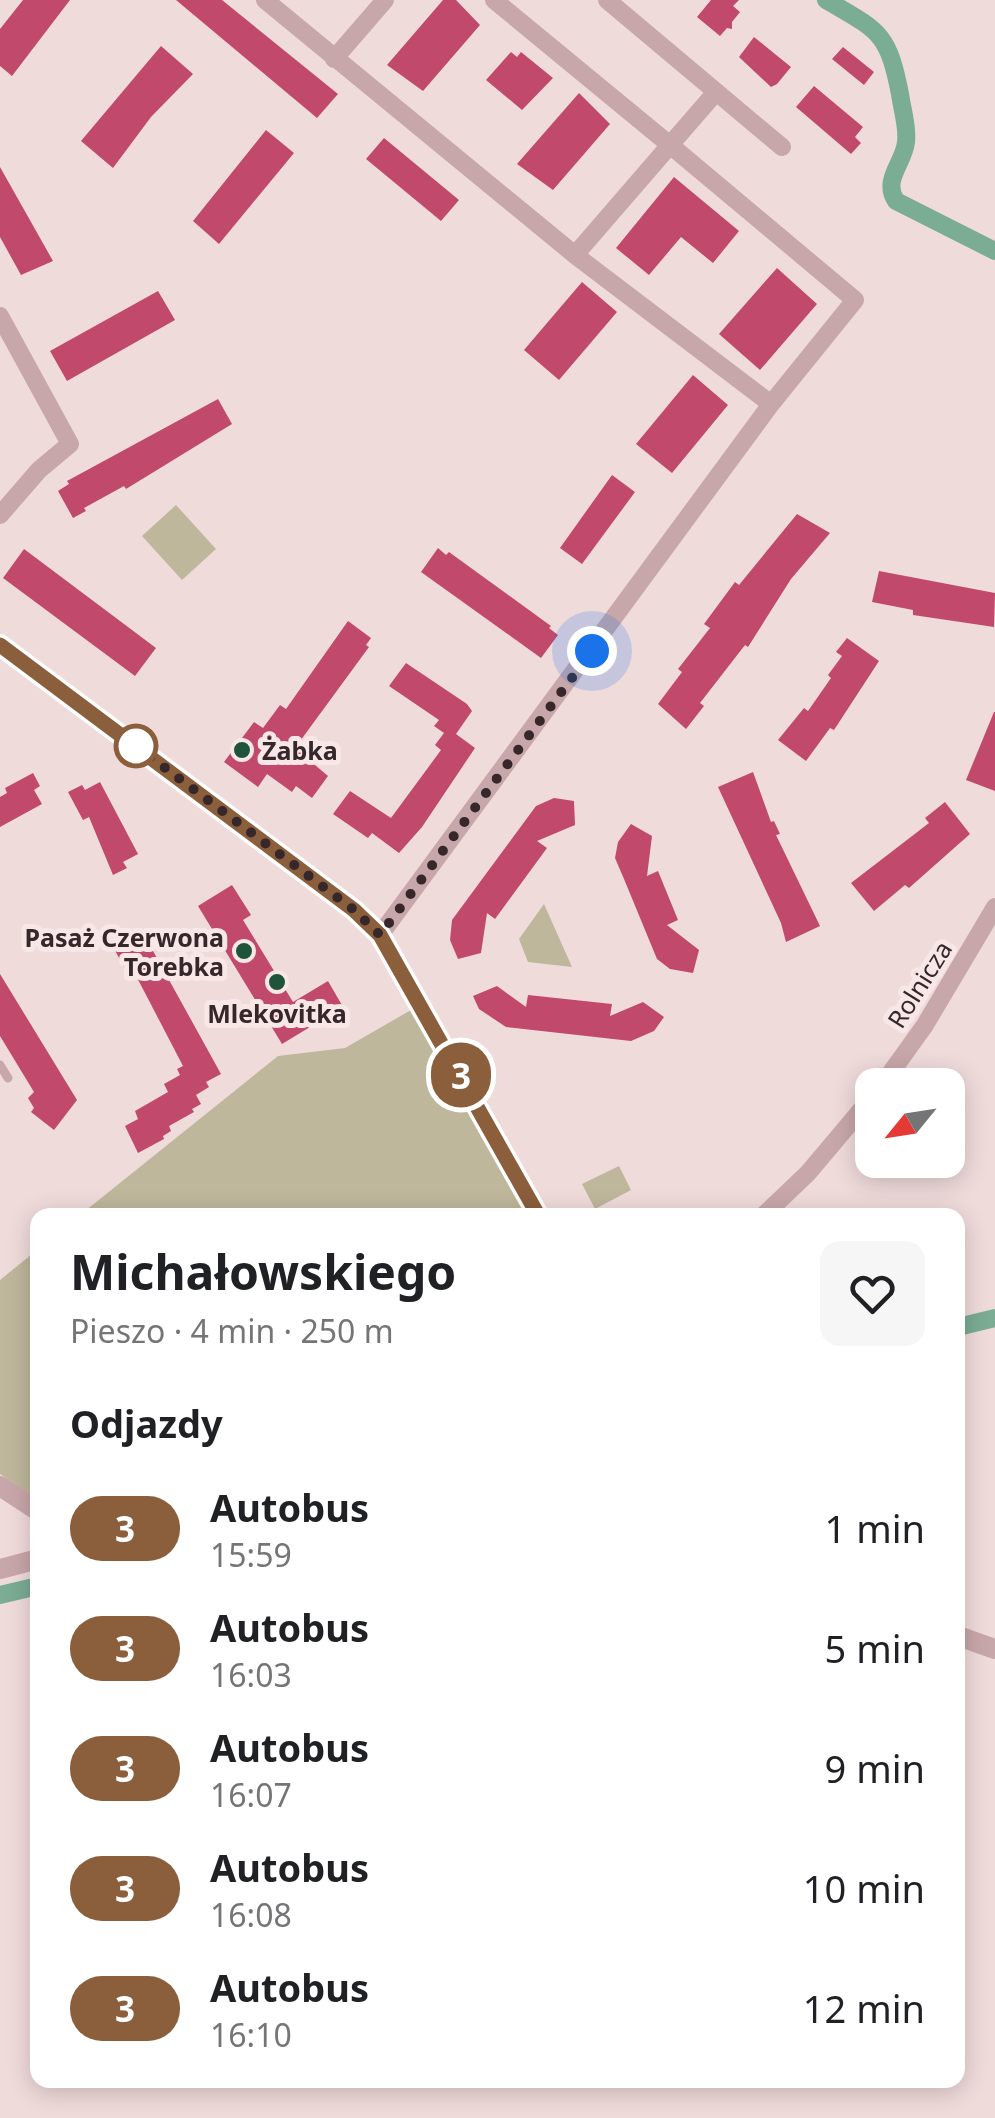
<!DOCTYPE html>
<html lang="pl">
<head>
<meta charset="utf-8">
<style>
  body { margin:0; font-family:"Noto Sans",sans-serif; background:#f6f6f6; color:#202124; height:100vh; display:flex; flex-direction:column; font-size:38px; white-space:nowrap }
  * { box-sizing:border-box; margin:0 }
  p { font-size:32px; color:#757577 }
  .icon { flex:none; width:55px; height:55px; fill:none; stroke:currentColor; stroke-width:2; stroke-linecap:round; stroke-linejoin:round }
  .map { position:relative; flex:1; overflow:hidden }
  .side { position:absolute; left:30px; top:1208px; width:935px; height:880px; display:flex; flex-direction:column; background:#fff; border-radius:20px; box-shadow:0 5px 25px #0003 }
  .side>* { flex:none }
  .badge { padding:0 20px; border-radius:32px; font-size:35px; line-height:65px }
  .needle { width:65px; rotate:240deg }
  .controls { position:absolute; left:855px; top:1068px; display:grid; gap:20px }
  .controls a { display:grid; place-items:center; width:110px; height:110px; border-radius:20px; background:#fff; box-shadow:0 5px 25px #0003; font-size:50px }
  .you { position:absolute; width:50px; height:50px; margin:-25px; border:8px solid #fff; border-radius:50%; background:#1a73e8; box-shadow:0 0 0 15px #1a73e833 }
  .map>.badge { position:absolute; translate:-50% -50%; box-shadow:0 0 0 5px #fff }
  h2 { padding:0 40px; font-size:38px; line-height:90px }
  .round { display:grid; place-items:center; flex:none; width:105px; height:105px; border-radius:20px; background:#f6f6f6 }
  .head { display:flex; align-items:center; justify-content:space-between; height:170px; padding:0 40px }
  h1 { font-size:48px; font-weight:700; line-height:75px }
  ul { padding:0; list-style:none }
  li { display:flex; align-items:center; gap:30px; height:120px; padding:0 40px }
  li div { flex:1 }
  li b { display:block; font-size:38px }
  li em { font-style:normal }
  li .badge { min-width:110px; font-weight:700; text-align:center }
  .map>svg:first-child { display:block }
</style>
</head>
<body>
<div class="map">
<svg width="995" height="2118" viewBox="0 0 995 2118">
  <rect width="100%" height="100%" fill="#f0dbdb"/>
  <path fill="#beb79c" d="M 176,505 L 216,549 L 182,580 L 142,536 Z
    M 544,904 L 572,967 L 528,962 L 519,939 Z
    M 411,1010 L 528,1215 L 80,1215 L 278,1056 L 345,1048 Z
    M 619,1166 L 631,1190 L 595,1209 L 582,1184 Z
    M 37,1250 L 37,1499 L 0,1474 L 0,1280 Z"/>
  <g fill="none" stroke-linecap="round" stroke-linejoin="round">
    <path stroke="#7bac94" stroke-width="18" d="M 826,0 C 879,31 888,32 900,94 C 902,109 908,127 906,142 C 904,163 882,180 896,201 L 995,251
      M 958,1327 L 995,1318
      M 0,1595 L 38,1586"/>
  </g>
  <path fill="#c0496c" d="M 23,0 L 70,0 L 12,76 L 0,66 L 0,29 Z
    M 176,0 L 222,0 L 338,94 L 317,118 Z
    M 443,0 L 456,0 L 480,25 L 423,91 L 387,65 Z
    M 711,0 L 739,0 L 733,6 L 740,12 L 732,22 L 732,29 L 727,28 L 720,36 L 697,17 Z
    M 754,37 L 791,67 L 777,84 L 771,87 L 739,57 Z
    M 161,46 L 193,74 L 151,117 L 113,168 L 81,141 Z
    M 843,47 L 874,72 L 864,85 L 832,59 Z
    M 511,52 L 517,57 L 521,52 L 553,78 L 522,110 L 486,80 Z
    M 814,86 L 863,127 L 855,137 L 861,143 L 851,154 L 796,107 Z
    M 579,93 L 610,124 L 553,190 L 517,164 Z
    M 266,130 L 294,153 L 219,244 L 193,221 Z
    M 384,138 L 459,200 L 441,221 L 366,159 Z
    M 0,167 L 53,261 L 21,275 L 0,237 Z
    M 674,177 L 739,231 L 713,263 L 681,237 L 649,275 L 616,248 Z
    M 777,268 L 817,304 L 760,370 L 719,334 Z
    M 582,282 L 617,312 L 559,380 L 524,350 Z
    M 158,291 L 175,320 L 67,381 L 50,351 Z
    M 693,375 L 728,405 L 672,473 L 636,444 Z
    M 218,399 L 232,424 L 126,489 L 124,486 L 84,508 L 86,511 L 73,518 L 58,491 L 69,484 L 67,481 Z
    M 612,475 L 635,492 L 582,564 L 560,548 Z
    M 797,514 L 830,533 L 791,579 L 748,647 L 745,645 L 700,703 L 704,706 L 686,729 L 658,704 L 682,672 L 678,669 L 710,628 L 704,624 L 735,582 L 739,585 Z
    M 438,548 L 446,555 L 449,552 L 551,626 L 549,628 L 558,635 L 541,658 L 421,572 Z
    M 24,549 L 156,648 L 135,676 L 3,578 Z
    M 879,571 L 995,593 L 994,627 L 913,615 L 913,610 L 872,602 Z
    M 348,621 L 371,638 L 366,645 L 369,647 L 295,748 L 328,776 L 312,798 L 296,786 L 292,792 L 267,774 L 258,787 L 224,762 L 254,722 L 263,728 L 280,705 L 286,709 Z
    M 847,638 L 879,661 L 834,730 L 830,728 L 806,761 L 778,740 L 804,708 L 808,711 L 831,678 L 828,675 L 842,656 L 836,652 Z
    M 406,663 L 467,704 L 472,711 L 456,734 L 475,748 L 422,827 L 399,853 L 372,833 L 368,838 L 333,814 L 350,791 L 391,818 L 441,750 L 435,745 L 444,733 L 434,726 L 439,720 L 389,686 Z
    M 994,712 L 995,712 L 995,791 L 966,780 Z
    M 753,772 L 771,822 L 774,821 L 780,834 L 776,835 L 820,926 L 786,942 L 781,923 L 718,787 Z
    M 33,773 L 40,786 L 34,790 L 42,804 L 0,827 L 0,797 L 7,793 L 5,788 Z
    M 100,782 L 138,854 L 123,862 L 127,868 L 113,875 L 89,817 L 83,820 L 68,792 L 82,785 L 85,790 Z
    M 554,798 L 574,801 L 575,825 L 537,841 L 547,848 L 495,919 L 487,913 L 481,953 L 458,959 L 450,940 L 452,920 L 536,806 Z
    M 945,802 L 970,834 L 909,888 L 905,885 L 874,911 L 851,883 L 929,823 L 925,818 Z
    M 631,824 L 652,836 L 647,876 L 658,871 L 678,920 L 667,925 L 699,950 L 693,973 L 670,969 L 657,959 L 624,879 L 615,858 L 618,842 Z
    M 232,885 L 251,915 L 243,920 L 293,1002 L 328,981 L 343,1007 L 282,1044 L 198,906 Z
    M 142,931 L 221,1074 L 206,1082 L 209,1087 L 196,1095 L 201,1104 L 192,1109 L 194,1112 L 169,1126 L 171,1131 L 163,1136 L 164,1139 L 138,1153 L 125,1126 L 138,1119 L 135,1111 L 168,1092 L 164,1084 L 180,1075 L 177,1069 L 183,1066 L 131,966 L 125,969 L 110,941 L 124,934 L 127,939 Z
    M 0,974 L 77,1100 L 54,1130 L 31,1112 L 34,1108 L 28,1098 L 34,1092 L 0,1036 Z
    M 497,986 L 526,1007 L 528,995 L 612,1004 L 610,1016 L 643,1002 L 664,1017 L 654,1031 L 631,1041 L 506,1027 L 479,1009 L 473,996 Z"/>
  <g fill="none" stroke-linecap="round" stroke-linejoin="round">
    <path stroke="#c8a7aa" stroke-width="9" d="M 0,1065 L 8,1078"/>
    <path stroke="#c8a7aa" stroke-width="18" d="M 265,0 L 575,255 L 670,145 L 494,0
      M 607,0 L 782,147
      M 334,59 L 385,0
      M 575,255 L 771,404
      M 0,316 L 70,444 L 39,470 L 0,515
      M 0,645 L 354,910 L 380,935 L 538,1215
      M 380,935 L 771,404 L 855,300 L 670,145 L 716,92
      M 882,1085 L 925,1025 L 995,907
      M 764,1215 L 808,1173 L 872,1097"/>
    <path stroke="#c8a7aa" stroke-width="20" d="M 0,1486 L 38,1511
      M 0,1569 L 38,1559
      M 958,1636 L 995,1649"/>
  </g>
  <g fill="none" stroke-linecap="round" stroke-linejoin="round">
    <g stroke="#fff" stroke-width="22">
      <path id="line" d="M 0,645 L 354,910 L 380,935 L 538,1215"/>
    </g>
    <use href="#line" stroke="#8b5e3c" stroke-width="15"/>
    <path stroke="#35272a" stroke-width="10" stroke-dasharray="0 18" d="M 136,746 L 354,910 L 380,935 L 592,651"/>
  </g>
  <circle fill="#fff" stroke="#8b5e3c" stroke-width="5" cx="136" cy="746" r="20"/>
  <g fill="#1f543b" stroke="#f8e7e7" stroke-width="4">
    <circle cx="242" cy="750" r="10"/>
    <circle cx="244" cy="951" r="10"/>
    <circle cx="277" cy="982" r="10"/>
  </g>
  <g text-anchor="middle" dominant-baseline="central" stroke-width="10" stroke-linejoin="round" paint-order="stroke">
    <g font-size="25" font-weight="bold" fill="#35272a" stroke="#f8e7e7" text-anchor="start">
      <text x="262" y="750">Żabka</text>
      <text x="224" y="937" text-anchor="end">Pasaż Czerwona<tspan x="224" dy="29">Torebka</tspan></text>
      <text x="277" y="1013" text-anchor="middle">Mlekovitka</text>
    </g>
    <g font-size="25" fill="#35272a" stroke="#f8e7e7">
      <text transform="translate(919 984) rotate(-58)">Rolnicza</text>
    </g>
  </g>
</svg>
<div class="controls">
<a><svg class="needle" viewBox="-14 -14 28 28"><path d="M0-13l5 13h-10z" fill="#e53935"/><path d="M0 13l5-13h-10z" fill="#757577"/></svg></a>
</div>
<div class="you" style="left:592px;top:651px"></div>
<b class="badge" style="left:461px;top:1075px;background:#8b5e3c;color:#fff">3</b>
<section class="side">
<div class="head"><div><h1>Michałowskiego</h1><p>Pieszo · 4 min · 250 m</p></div><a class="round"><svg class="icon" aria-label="heart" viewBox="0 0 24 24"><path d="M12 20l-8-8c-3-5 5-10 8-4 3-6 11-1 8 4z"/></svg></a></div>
<h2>Odjazdy</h2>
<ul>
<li><span class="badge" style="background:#8b5e3c;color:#fff">3</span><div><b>Autobus</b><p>15:59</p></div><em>1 min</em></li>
<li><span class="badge" style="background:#8b5e3c;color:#fff">3</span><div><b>Autobus</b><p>16:03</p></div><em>5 min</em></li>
<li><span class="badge" style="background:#8b5e3c;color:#fff">3</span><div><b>Autobus</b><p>16:07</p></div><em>9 min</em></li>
<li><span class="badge" style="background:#8b5e3c;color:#fff">3</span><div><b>Autobus</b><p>16:08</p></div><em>10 min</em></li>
<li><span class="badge" style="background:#8b5e3c;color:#fff">3</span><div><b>Autobus</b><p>16:10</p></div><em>12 min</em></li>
</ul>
</section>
</div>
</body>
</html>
